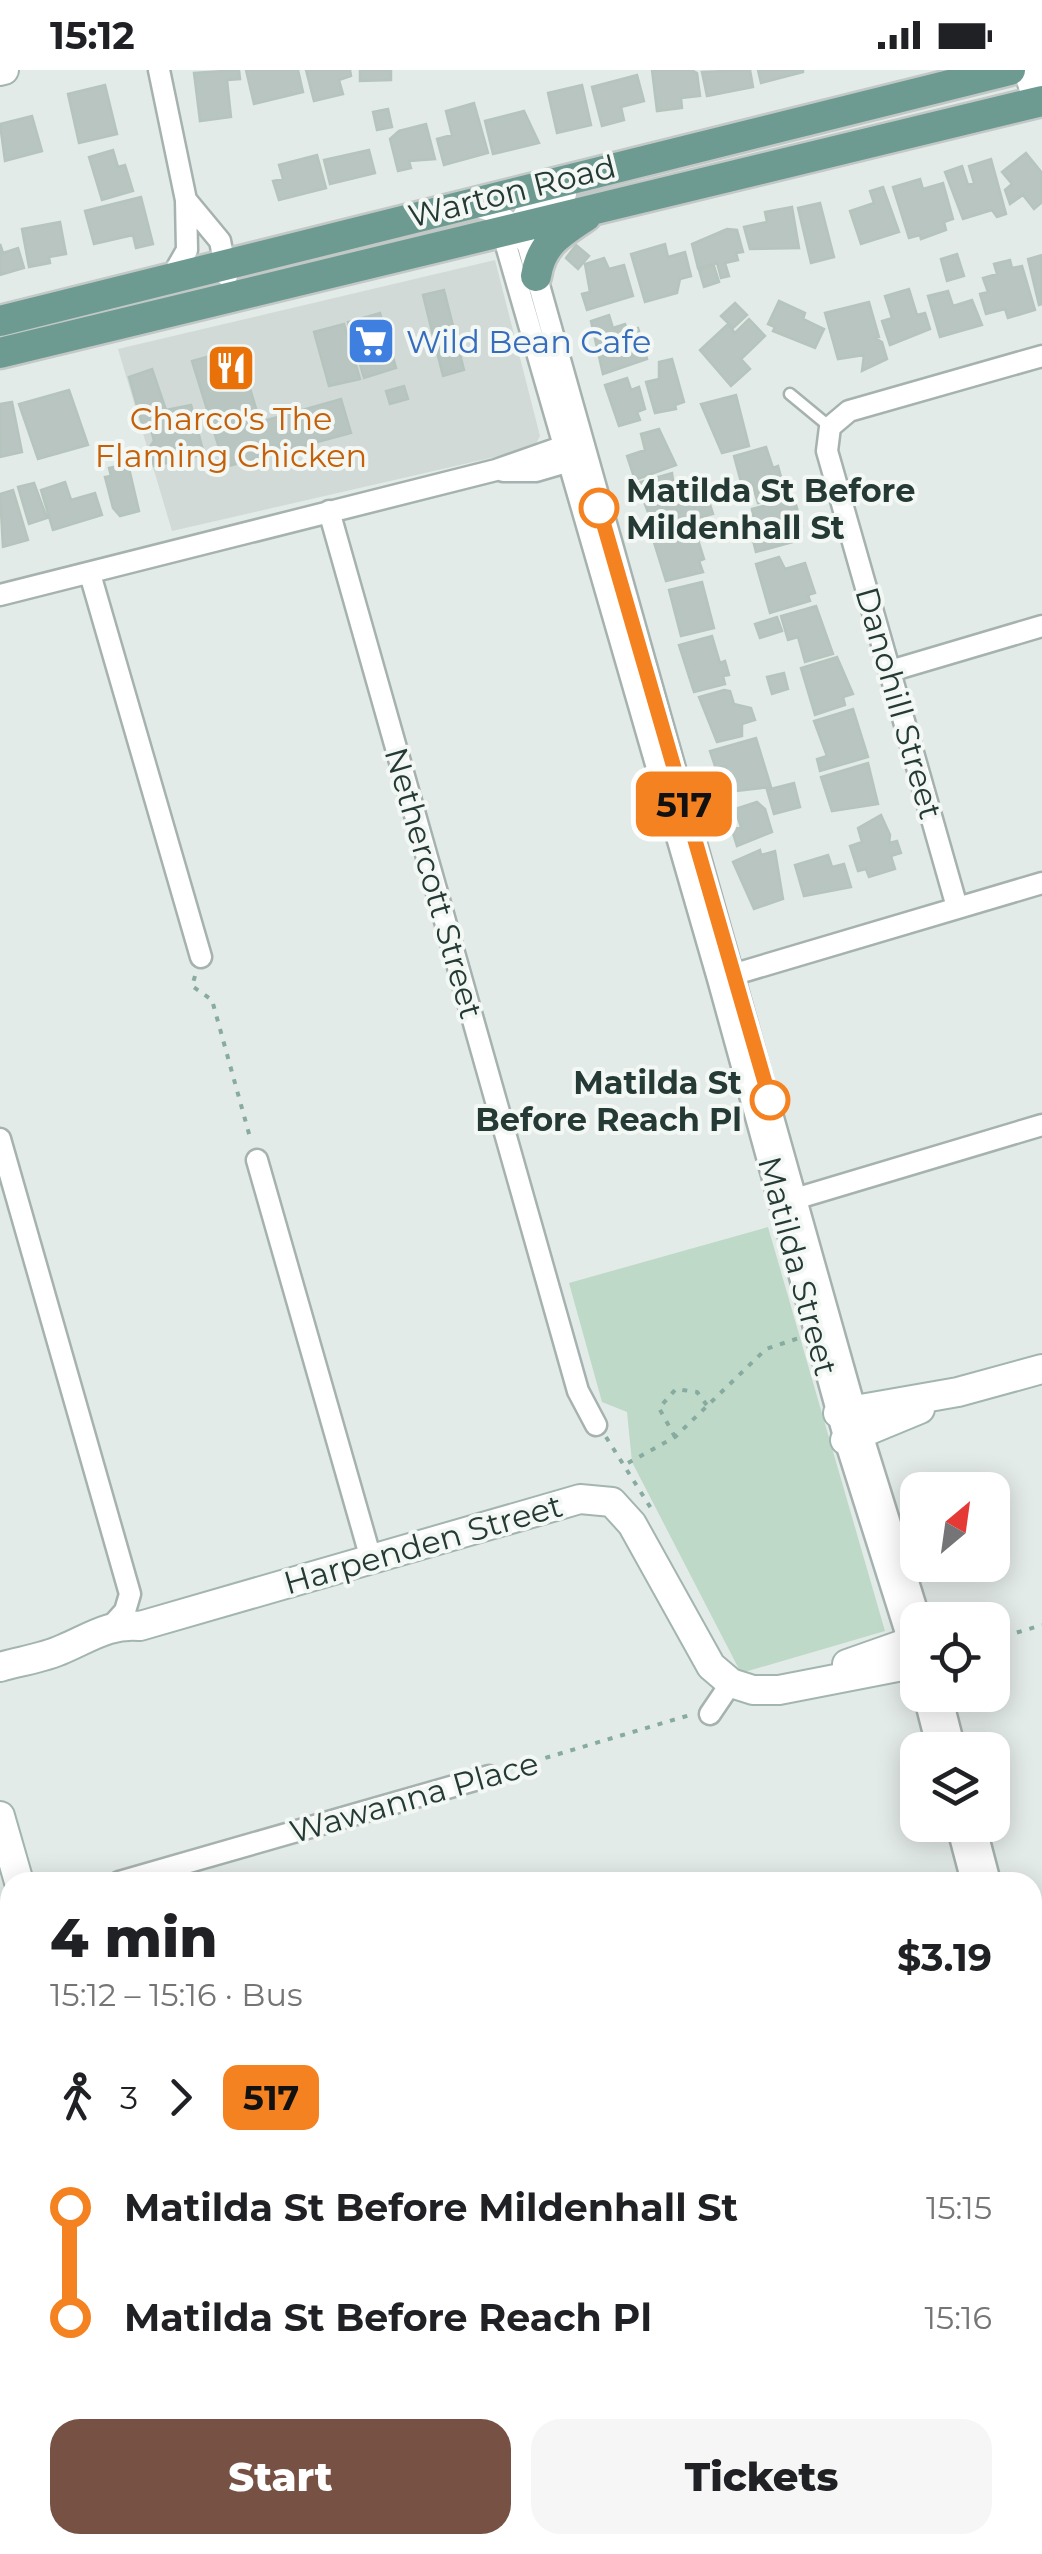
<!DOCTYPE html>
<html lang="en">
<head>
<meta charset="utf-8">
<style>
  body { margin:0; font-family:Montserrat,sans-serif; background:#f6f6f6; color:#202124; height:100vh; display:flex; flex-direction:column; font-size:38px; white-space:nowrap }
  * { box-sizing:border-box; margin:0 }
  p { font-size:32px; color:#757577 }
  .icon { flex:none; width:55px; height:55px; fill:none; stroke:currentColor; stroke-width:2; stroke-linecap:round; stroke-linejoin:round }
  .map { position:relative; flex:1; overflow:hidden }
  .panel { position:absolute; left:0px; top:1802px; width:1042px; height:682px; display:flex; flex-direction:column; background:#fff; border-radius:30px 30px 0 0; box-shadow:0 5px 25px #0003 }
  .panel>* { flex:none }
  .badge { padding:0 20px; border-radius:15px; font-size:35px; line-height:65px }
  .needle { width:65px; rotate:29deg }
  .tools { position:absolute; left:900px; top:1402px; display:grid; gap:20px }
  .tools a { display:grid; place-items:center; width:110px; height:110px; border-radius:20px; background:#fff; box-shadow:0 5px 25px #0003; font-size:50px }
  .map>.badge { position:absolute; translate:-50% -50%; box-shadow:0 0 0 5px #fff }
  .legs { display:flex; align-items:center; gap:15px; height:110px; padding:0 50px; font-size:32px }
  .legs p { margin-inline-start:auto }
  .summary { display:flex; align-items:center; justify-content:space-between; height:170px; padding:0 50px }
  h1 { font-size:55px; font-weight:800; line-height:75px }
  .cta { display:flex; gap:20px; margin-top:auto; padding:20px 50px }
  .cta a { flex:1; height:115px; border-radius:30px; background:#775244; color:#fff; font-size:40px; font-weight:800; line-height:115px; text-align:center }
  .cta a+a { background:#f6f6f6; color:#202124 }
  ul { padding:0 50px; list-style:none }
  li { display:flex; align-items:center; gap:35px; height:110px; font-size:38px }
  li i { display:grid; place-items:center; width:15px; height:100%; margin:0 12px; background:currentColor }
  li i::after { content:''; width:25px; height:25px; margin:-12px; border:8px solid; border-radius:50%; background:#fff }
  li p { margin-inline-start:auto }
  li:first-child i { background:linear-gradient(#0000 50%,currentColor 0) }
  li:last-child i { background:linear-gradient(currentColor 50%,#0000 0) }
  .status { display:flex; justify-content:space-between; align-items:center; height:70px; padding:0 50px; background:#fff; direction:ltr }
  .status svg { height:28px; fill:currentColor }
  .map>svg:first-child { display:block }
</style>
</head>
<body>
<div class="status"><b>15:12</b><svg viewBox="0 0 49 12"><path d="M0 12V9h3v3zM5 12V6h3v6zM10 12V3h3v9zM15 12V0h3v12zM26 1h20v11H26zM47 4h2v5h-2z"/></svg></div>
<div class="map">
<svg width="1042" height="2484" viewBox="0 0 1042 2484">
  <rect width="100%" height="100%" fill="#e3ebe8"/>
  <path fill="#d1dad7" d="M 495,190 L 540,366 L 534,378 L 172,461 L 118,279 Z
    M 1042,2189 L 1042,2484 L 216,2484 L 215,2480 L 228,2475 L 1032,2475 L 1032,2192 Z"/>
  <path fill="#bed9c7" d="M 768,1157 L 885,1561 L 741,1603 L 632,1392 L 627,1342 L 602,1332 L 569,1213 Z"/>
  <path fill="#b8c5c1" stroke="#b6c4be" stroke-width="2.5" d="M 239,0 L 240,9 L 227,10 L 231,47 L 200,51 L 194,3 Z
    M 246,0 L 298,0 L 303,22 L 254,34 Z
    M 306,0 L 350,0 L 351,6 L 339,10 L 343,24 L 314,31 Z
    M 360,0 L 391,0 L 391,10 L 360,11 Z
    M 652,0 L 691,0 L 697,3 L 700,26 L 681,28 L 682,38 L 657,41 Z
    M 750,0 L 753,17 L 707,26 L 702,2 Z
    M 758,0 L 803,0 L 803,2 L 761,13 Z
    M 637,5 L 644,31 L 621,37 L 624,50 L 602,56 L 592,17 Z
    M 105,15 L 117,64 L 79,73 L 68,24 Z
    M 582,15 L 591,55 L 557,63 L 548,23 Z
    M 474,33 L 488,83 L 444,95 L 437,69 L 452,65 L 446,41 Z
    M 388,39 L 392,57 L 377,60 L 373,42 Z
    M 524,41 L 539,73 L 493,84 L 485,51 Z
    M 32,46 L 42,81 L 5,91 L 0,54 Z
    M 426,54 L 435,89 L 409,91 L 411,98 L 398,101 L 390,69 L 399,61 Z
    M 113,80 L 118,97 L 125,95 L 133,121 L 102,130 L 89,87 Z
    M 369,80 L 375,103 L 330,114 L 324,90 Z
    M 1026,83 L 1042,103 L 1042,132 L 1034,139 L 1023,125 L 1010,134 L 1005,120 L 1012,114 L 1002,102 Z
    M 317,85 L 326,118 L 279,130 L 273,111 L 283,109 L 279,95 Z
    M 991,89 L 1006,144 L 997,147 L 992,140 L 963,149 L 945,102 L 962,96 L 968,115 L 974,113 L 969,96 Z
    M 920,109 L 923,119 L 943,113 L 953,149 L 944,152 L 946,160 L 921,169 L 920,165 L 909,168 L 893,117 Z
    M 883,117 L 899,162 L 861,174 L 850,141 L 874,133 L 870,121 Z
    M 141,127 L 153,174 L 136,178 L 133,165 L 94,174 L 85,141 Z
    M 820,133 L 834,187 L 811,193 L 798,138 Z
    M 792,137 L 799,178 L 750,179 L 744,157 L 767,152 L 765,142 Z
    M 60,152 L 66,184 L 49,187 L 50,193 L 29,197 L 22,159 Z
    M 727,159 L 737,160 L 743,182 L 736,183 L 738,190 L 725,193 L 729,206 L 721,208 L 717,193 L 698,198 L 692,174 Z
    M 0,174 L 3,183 L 18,178 L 24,198 L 0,205 Z
    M 665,174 L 668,187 L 685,182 L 691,206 L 680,209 L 677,223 L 645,232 L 631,184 Z
    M 576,175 L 589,186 L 578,199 L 566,188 Z
    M 957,184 L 964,206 L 947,211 L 941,189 Z
    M 1042,185 L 1042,234 L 1039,235 L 1028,189 Z
    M 604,188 L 609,199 L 624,195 L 633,226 L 587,240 L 582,224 L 590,222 L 585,194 Z
    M 1010,190 L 1012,198 L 1022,196 L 1035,240 L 1008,248 L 1005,239 L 986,244 L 980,224 L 988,222 L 983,208 L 997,204 L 994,194 Z
    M 714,196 L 719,212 L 704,217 L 699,200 Z
    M 909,219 L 917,245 L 925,243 L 930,259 L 890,275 L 882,251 L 892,248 L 885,226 Z
    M 444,220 L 464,300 L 443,306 L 423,225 Z
    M 948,221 L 953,236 L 972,230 L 982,255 L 940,267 L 928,226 Z
    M 779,231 L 805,243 L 803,249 L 824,259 L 815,278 L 773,261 L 775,257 L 768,254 Z
    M 869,232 L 879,267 L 875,268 L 882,272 L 887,289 L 862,301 L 864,285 L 838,289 L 825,243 Z
    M 735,233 L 747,245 L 733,258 L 721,246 Z
    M 380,243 L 396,298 L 364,308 L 348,252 Z
    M 609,245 L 613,258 L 625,254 L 628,261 L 638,258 L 647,289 L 603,304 L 591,251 Z
    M 749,249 L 765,266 L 741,289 L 750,299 L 731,316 L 700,280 L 728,254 L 735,263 Z
    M 344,254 L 360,309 L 329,316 L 314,262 Z
    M 238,278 L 260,352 L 341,329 L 351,363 L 225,397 L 192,291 Z
    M 672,289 L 684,332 L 675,335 L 676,339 L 655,343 L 646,312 L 659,309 L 659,292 Z
    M 152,299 L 166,340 L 191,335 L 204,384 L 154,396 L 149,378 L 154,371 L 151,359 L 144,360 L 129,307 Z
    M 627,308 L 631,320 L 639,317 L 645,339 L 637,342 L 640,350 L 619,356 L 605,315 Z
    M 404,316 L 408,329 L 390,334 L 386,321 Z
    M 69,320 L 88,375 L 38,389 L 19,334 Z
    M 736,325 L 749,376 L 722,383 L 701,334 Z
    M 12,332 L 22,382 L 0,387 L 0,334 Z
    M 659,359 L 676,395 L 635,410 L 627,386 L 645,380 L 641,364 Z
    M 766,377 L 773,398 L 778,396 L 784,418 L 779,419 L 781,426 L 758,433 L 752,413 L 742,416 L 734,386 Z
    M 128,394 L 139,441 L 120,446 L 113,438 L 105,407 L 111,406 L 109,398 Z
    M 672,403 L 676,434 L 691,430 L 697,450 L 655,461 L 637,413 Z
    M 65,412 L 71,430 L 95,423 L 102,445 L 53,460 L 41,420 Z
    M 34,413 L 47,448 L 29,454 L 18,417 Z
    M 13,420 L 28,470 L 3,477 L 0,424 Z
    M 708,428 L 713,444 L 698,448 L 693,432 Z
    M 794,428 L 802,456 L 793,459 L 796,471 L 756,482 L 748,451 L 754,450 L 752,439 Z
    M 694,457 L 704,489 L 699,491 L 703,502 L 666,511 L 653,469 Z
    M 779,487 L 785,499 L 805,493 L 815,523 L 808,525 L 810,531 L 770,543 L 756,494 Z
    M 702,512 L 714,558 L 681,566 L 669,520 Z
    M 816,536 L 833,584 L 805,592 L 798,567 L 788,570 L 781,546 Z
    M 777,547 L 782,561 L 760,568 L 755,554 Z
    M 712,566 L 720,593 L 725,591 L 729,605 L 723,606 L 725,614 L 694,622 L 679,575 Z
    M 837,587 L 853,624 L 843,627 L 845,635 L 815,645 L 801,598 Z
    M 784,603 L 788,619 L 772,624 L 767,607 Z
    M 724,620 L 730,621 L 734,634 L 751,638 L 755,650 L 742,654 L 742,666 L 717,672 L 699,627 Z
    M 853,639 L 868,687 L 820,701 L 817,689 L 827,686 L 814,651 Z
    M 756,668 L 771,717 L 737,721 L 725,696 L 716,699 L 710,681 Z
    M 868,693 L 878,734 L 832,741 L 821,707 Z
    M 794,713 L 800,737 L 774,744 L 767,720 Z
    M 757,732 L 765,739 L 772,762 L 737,776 L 732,760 L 741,757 L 735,739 Z
    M 881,745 L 890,765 L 889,773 L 897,771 L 901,783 L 891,786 L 895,799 L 869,807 L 866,799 L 858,801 L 850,776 L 862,772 L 858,758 Z
    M 760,780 L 761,785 L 775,781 L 783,829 L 754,839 L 733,792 Z
    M 828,785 L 832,797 L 844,794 L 851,817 L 804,826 L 795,795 Z"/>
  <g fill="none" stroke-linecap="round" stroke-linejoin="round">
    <g stroke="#a6b2af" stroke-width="15">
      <path id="lane" d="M 790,324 L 830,357"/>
    </g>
    <g stroke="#a6b2af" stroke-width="25">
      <path id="street" d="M 159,0 L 186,130 L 187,180 L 171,208
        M 566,124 L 526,141 L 506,175 L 718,909 L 845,1370 L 913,1585
        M 186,130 L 220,171 L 227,206
        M 470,137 C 496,138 516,153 528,176 L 862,1364 L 920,1550
        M 503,401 L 536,401 L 577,389
        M 329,441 L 578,1321 L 596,1355
        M 90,504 L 201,887
        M 0,525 L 496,400 L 573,373
        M 890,601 L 1042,556
        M 957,837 L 827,381 L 830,357 L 849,341 L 1042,286
        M 725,907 L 1042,813
        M 0,1069 L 130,1524 L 125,1541 L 108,1560
        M 257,1090 L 371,1489
        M 788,1131 L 1042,1055
        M 924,1625 L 938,1680
        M 941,1625 L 955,1680
        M 710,1644 L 731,1613
        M 957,1755 L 972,1812
        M 975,1755 L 990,1812
        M 119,1812 L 489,1706
        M 1032,1952 L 1042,1983
        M 1032,2011 L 1042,2042"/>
    </g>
    <g stroke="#a3b5af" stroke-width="32">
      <path id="secondary" d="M 1028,0 L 1038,32
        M 0,1 L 4,0
        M 838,1343 L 958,1322 L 1042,1299
        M 845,1370 L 920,1339
        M 847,1594 L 918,1569
        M 0,1597 C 20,1591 44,1588 63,1579 C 89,1568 110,1553 140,1556 L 580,1429 L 612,1432 L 632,1454 L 711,1596 L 731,1613 L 753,1620 L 779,1620 L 918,1593
        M 0,1746 L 19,1812
        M 184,2475 L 188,2484"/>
    </g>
    <g stroke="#c2c8c6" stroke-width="35">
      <path id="primary" d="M 536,206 C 541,174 559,164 586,146
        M 0,251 L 1010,0
        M 0,283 L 1042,31"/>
    </g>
    <path stroke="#87aba1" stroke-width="4" stroke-dasharray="5 8" stroke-linecap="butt" d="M 195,906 L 192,916 L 212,930 L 251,1071
      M 606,1367 L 654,1443
      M 675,1367 L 659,1338 L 676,1319 L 697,1322 L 709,1338
      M 628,1393 L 675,1367 L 766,1279 L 799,1268
      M 992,1570 L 1042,1555
      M 508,1699 L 690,1645"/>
    <use href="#lane" stroke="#fff" stroke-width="10"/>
    <use href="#street" stroke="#fff" stroke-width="20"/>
    <use href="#secondary" stroke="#fff" stroke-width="28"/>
    <use href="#primary" stroke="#6d9b91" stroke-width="30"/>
  </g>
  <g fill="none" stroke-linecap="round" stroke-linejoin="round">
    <g stroke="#fff" stroke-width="22">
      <path id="line-1" d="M 599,438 L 770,1030"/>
    </g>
    <use href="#line-1" stroke="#f58220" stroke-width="15"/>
  </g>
  <defs>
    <g id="supermarket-square" transform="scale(2.5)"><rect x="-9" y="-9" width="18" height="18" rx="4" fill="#3f7fe0" stroke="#f3f8f5"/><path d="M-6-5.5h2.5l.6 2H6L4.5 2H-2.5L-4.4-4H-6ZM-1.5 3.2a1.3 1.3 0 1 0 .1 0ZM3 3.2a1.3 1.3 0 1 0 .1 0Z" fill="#fff"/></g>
    <g id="restaurant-square" transform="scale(2.5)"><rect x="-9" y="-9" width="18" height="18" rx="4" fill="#e8710a" stroke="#f3f8f5"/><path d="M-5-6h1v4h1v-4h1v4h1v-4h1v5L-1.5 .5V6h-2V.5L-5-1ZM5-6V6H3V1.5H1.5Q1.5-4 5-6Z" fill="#fff"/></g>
  </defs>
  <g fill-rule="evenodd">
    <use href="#supermarket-square" x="371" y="271"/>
    <use href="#restaurant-square" x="231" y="298"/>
  </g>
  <g fill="#fff" stroke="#f58220" stroke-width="5">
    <circle cx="599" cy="438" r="18"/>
    <circle cx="770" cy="1030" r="18"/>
  </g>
  <g text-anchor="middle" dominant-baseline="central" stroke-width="8" stroke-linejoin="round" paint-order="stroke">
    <g font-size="32" fill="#253a35" stroke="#f3f8f5">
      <text transform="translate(512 121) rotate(-14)">Warton Road</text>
      <text transform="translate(899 633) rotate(74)">Danohill Street</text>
      <text transform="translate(434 813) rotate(74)">Nethercott Street</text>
      <text transform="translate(798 1196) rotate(75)">Matilda Street</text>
      <text transform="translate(423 1474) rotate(-16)">Harpenden Street</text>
      <text transform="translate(414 1727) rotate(-16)">Wawanna Place</text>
    </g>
    <g font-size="32" fill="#366cbe" stroke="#f3f8f5" text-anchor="start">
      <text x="406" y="271">Wild Bean Cafe</text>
    </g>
    <g font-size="32" fill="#c56008" stroke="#f3f8f5">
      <text x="231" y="348">Charco's The<tspan x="231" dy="37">Flaming Chicken</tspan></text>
    </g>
    <g font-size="32" font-weight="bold" fill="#253a35" stroke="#f3f8f5" text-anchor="start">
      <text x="626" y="420">Matilda St Before<tspan x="626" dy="37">Mildenhall St</tspan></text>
      <text x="742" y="1012" text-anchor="end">Matilda St<tspan x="742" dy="37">Before Reach Pl</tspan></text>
    </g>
  </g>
</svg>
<div class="tools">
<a><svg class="needle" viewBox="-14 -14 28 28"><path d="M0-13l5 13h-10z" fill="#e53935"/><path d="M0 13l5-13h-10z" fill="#757577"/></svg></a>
<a><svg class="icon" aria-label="locate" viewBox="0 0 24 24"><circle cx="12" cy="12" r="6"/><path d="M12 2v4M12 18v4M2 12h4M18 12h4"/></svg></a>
<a><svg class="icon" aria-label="layers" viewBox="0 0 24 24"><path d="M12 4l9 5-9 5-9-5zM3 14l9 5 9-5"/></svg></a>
</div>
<b class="badge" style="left:684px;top:734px;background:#f58220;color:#111">517</b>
<section class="panel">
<div class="summary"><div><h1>4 min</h1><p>15:12 – 15:16 · Bus</p></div><b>$3.19</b></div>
<div class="legs"><svg class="icon" aria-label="walk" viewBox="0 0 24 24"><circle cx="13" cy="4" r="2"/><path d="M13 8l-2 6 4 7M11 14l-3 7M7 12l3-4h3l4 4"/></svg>3<svg class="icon" aria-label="forward" viewBox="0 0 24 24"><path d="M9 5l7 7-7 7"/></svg><b class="badge" style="background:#f58220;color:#111">517</b></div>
<ul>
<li><i style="color:#f58220"></i><b>Matilda St Before Mildenhall St</b><p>15:15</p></li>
<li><i style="color:#f58220"></i><b>Matilda St Before Reach Pl</b><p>15:16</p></li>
</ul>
<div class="cta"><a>Start</a><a>Tickets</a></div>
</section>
</div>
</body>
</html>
